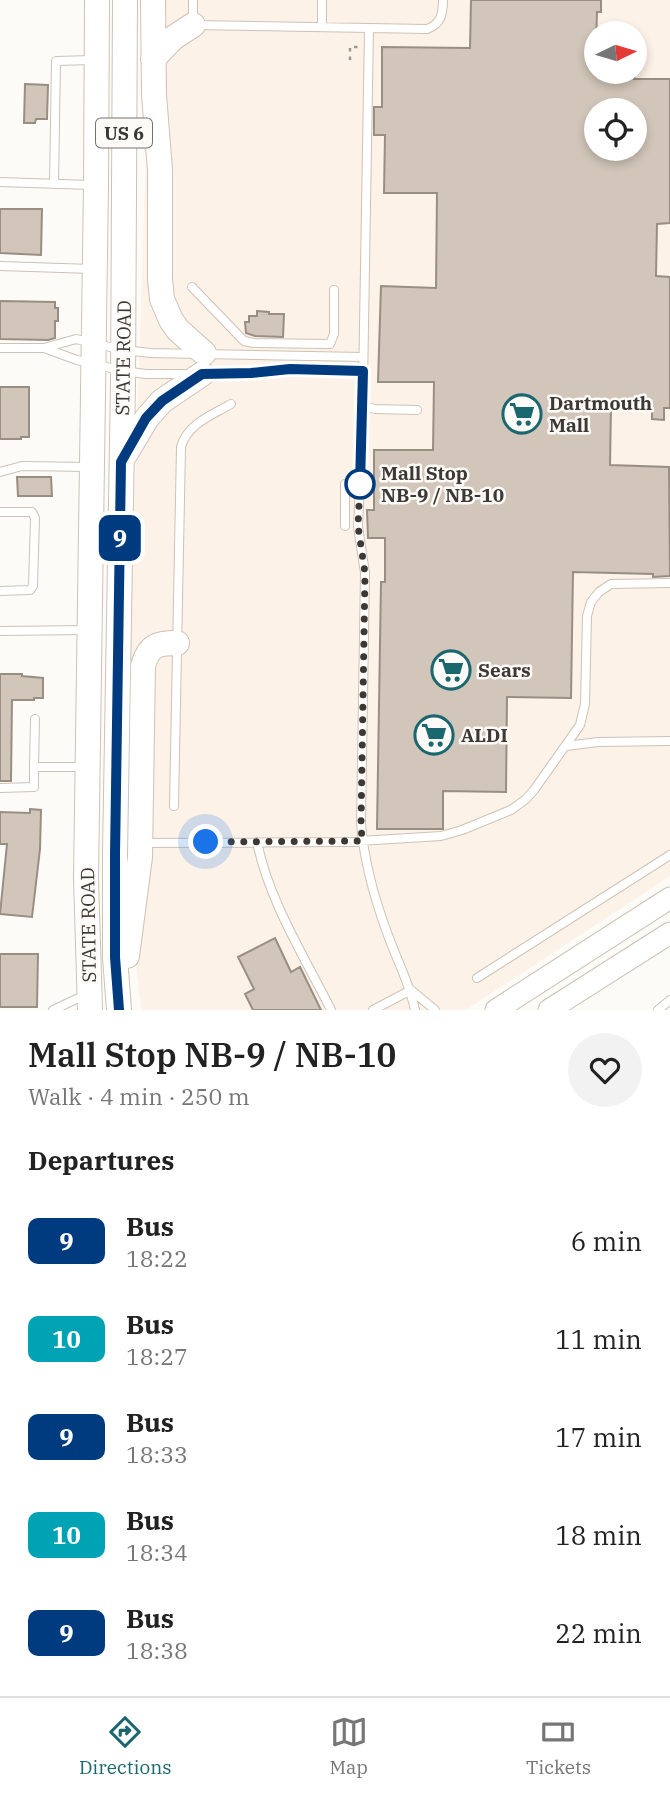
<!DOCTYPE html>
<html lang="en">
<head>
<meta charset="utf-8">
<style>
  body { margin:0; font-family:"IBM Plex Serif",serif; background:#f2f2f2; color:#222; height:100vh; display:flex; flex-direction:column; font-size:26px; white-space:nowrap }
  * { box-sizing:border-box; margin:0 }
  p { font-size:23px; color:#767676 }
  .icon { flex:none; width:38px; height:38px; fill:none; stroke:currentColor; stroke-width:2; stroke-linecap:round; stroke-linejoin:round }
  .map { position:relative; height:1010px; overflow:hidden }
  .details { display:flex; flex-direction:column; background:#fff; flex:1 }
  .details>* { flex:none }
  .badge { padding:0 14px; border-radius:10px; font-size:24px; line-height:46px }
  .needle { width:46px; rotate:85deg }
  .tools { position:absolute; left:584px; top:21px; display:grid; gap:14px }
  .tools a { display:grid; place-items:center; width:63px; height:63px; border-radius:50%; background:#fff; box-shadow:0 4px 10px #0003; font-size:35px }
  .you { position:absolute; width:35px; height:35px; margin:-18px; border:5px solid #fff; border-radius:50%; background:#1a73e8; box-shadow:0 0 0 10px #1a73e833 }
  .map>.badge { position:absolute; translate:-50% -50%; box-shadow:0 0 0 4px #fff }
  h2 { padding:0 28px; font-size:26px; line-height:63px }
  .round { display:grid; place-items:center; flex:none; width:74px; height:74px; border-radius:37px; background:#f2f2f2 }
  .head { display:flex; align-items:center; justify-content:space-between; height:119px; padding:0 28px }
  h1 { font-size:33px; font-weight:600; line-height:52px }
  ul { padding:0; list-style:none }
  li { display:flex; align-items:center; gap:21px; height:98px; padding:0 28px }
  li div { flex:1 }
  li b { display:block; font-size:26px }
  li em { font-style:normal }
  li .badge { min-width:77px; font-weight:700; text-align:center }
  .menu { display:flex; justify-content:space-around; align-items:center; height:98px; border-top:2px solid #e0e0e0; background:#fff; font-size:19px; color:#767676 }
  .menu a { display:grid; justify-items:center; gap:4px }
  .menu .on { color:#1b6770 }
  .map>svg:first-child { display:block }
</style>
</head>
<body>
<div class="map">
<svg width="670" height="1010" viewBox="0 0 670 1010">
  <rect width="100%" height="100%" fill="#fdfbf8"/>
  <path fill="#fdf2e7" fill-rule="evenodd" d="M 151,0 L 670,0 L 670,876 L 466,1010 L 141,1010 L 123,851 ZM 597,33 L 635,33 L 635,72 L 597,72 ZM 597,110 L 635,110 L 635,149 L 597,149 Z"/>
  <path fill="#d1c6b9" stroke="#998e82" stroke-width="2" fill-rule="evenodd" d="M 471,0 L 601,0 L 601,12 L 597,12 L 596,45 L 597,72 L 635,72 L 634,79 L 670,79 L 670,223 L 657,224 L 656,276 L 670,277 L 670,408 L 664,408 L 664,420 L 652,419 L 652,407 L 611,407 L 610,465 L 669,467 L 670,576 L 653,577 L 653,574 L 573,572 L 571,698 L 507,697 L 506,792 L 443,791 L 443,829 L 377,829 L 381,582 L 385,582 L 385,538 L 368,538 L 367,510 L 374,510 L 374,450 L 433,450 L 434,382 L 378,382 L 381,286 L 436,288 L 437,193 L 384,193 L 385,135 L 374,135 L 374,107 L 382,107 L 382,47 L 470,48 ZM 597,110 L 635,110 L 635,149 L 597,149 Z
    M 25,84 L 48,85 L 47,119 L 36,119 L 35,123 L 24,123 Z
    M 0,209 L 42,209 L 41,255 L 0,253 Z
    M 0,301 L 55,302 L 55,308 L 58,308 L 58,321 L 55,321 L 55,338 L 48,340 L 0,339 Z
    M 257,311 L 269,312 L 269,314 L 284,314 L 283,337 L 255,336 L 246,333 L 245,322 L 249,322 L 249,316 L 257,316 Z
    M 0,387 L 29,387 L 29,437 L 21,437 L 21,439 L 0,439 Z
    M 17,477 L 51,477 L 52,496 L 18,496 Z
    M 0,674 L 22,674 L 22,676 L 43,678 L 43,698 L 34,698 L 34,700 L 12,700 L 11,781 L 0,781 Z
    M 30,809 L 41,810 L 40,849 L 32,917 L 0,914 L 7,844 L 0,844 L 0,812 L 30,813 Z
    M 275,938 L 291,972 L 300,967 L 321,1010 L 253,1010 L 245,994 L 254,989 L 238,957 Z
    M 0,954 L 38,954 L 37,1007 L 0,1007 Z"/>
  <g fill="none" stroke-linecap="round" stroke-linejoin="round">
    <g stroke="#cdc2b5" stroke-width="10">
      <path id="service" d="M 193,0 L 193,25 L 427,29 C 441,24 443,14 443,0
        M 322,27 L 322,0
        M 369,28 L 362,445 L 358,526 L 365,573 L 361,823 C 364,863 375,901 389,938 C 398,962 410,985 415,1010
        M 0,182 L 91,185
        M 54,184 L 56,61 L 93,60
        M 0,266 L 92,269
        M 192,287 L 244,341 L 254,343 L 330,344 L 334,334 L 334,290
        M 0,348 L 44,348 L 77,360 L 123,371 L 146,374 L 189,374
        M 44,348 L 76,339 L 123,350 L 151,353 L 363,357
        M 206,374 L 251,373 L 290,369 L 363,371
        M 363,406 L 375,409 L 417,410
        M 0,472 L 22,466 L 89,467
        M 0,512 L 32,512 L 35,518 L 33,586 L 30,590 L 0,591
        M 345,526 L 345,484
        M 0,631 L 88,630
        M 35,719 L 34,767 L 85,767
        M 566,746 L 598,742 L 670,741
        M 0,788 L 34,787 L 34,767
        M 174,806 L 181,447 C 187,424 212,415 231,404
        M 257,842 C 269,901 304,956 331,1010
        M 143,843 L 343,842 L 441,836 L 462,830 L 511,810 L 526,799 L 534,790 L 580,725 L 585,704 L 587,616 L 591,602 L 599,592 L 611,584 L 670,583
        M 477,978 L 670,855
        M 411,990 L 435,1010
        M 53,1010 L 87,994
        M 373,1010 L 411,990
        M 658,1010 L 670,1000"/>
    </g>
    <g stroke="#cdc2b5" stroke-width="23">
      <path id="secondary" d="M 496,1010 L 670,898
        M 549,1010 L 670,933"/>
    </g>
    <g stroke="#cdc2b5" stroke-width="26">
      <path id="primary" d="M 153,0 L 154,95 L 160,170 L 160,279 L 162,299 L 171,320 L 178,330 L 204,353
        M 153,59 L 173,38 L 193,25
        M 123,458 L 147,418 L 162,401 L 202,374
        M 127,956 L 140,857 L 143,666 C 149,645 157,643 177,643
        M 90,1010 L 86,878 L 96,186 L 97,0
        M 119,1010 L 115,957 L 115,854 L 123,385 L 125,0"/>
    </g>
    <path stroke="#9b9793" stroke-width="2.5" stroke-dasharray="3.5 5" stroke-linecap="butt" d="M 350,60 L 350,47 L 359,47"/>
    <use href="#service" stroke="#fff" stroke-width="8"/>
    <use href="#secondary" stroke="#fff" stroke-width="21"/>
    <use href="#primary" stroke="#fff" stroke-width="24"/>
  </g>
  <g fill="none" stroke-linecap="round" stroke-linejoin="round">
    <g stroke="#fff" stroke-width="16">
      <path id="line" d="M 119,1010 L 115,957 L 115,854 L 121,462 L 146,418 L 162,401 L 202,374 L 251,373 L 290,369 L 363,371 L 360,484"/>
    </g>
    <use href="#line" stroke="#003b80" stroke-width="10"/>
    <path stroke="#3d3833" stroke-width="7" stroke-dasharray="0 12.6" d="M 206,842 L 362,841 L 361,823 L 365,573 L 358,526 L 360,484"/>
  </g>
  <defs>
    <g id="supermarket-ring" transform="scale(2.0125)"><circle r="9.5" fill="#fdfbf8" stroke="#1b6770" stroke-width="1.5"/><path d="M-6-5.5h2.5l.6 2H6L4.5 2H-2.5L-4.4-4H-6ZM-1.5 3.2a1.3 1.3 0 1 0 .1 0ZM3 3.2a1.3 1.3 0 1 0 .1 0Z" fill="#1b6770"/></g>
  </defs>
  <g fill-rule="evenodd">
    <use href="#supermarket-ring" x="522" y="414"/>
    <use href="#supermarket-ring" x="451" y="670"/>
    <use href="#supermarket-ring" x="434" y="735"/>
  </g>
  <circle fill="#fff" stroke="#003b80" stroke-width="3.5" cx="360" cy="484" r="14"/>
  <g text-anchor="middle" dominant-baseline="central" stroke-width="5" stroke-linejoin="round" paint-order="stroke">
    <rect fill="#fdfbf8" stroke="#77726e" stroke-width="2" x="96" y="118.5" width="56" height="29" rx="5"/>
    <g font-size="18" font-weight="bold" fill="#3d3833">
      <text x="124" y="133">US 6</text>
    </g>
    <g font-size="19" fill="#3d3833" stroke="#fdfbf8">
      <text transform="translate(123 358) rotate(-89)">STATE ROAD</text>
      <text transform="translate(88 925) rotate(-91)">STATE ROAD</text>
    </g>
    <g font-size="19" font-weight="bold" fill="#3d3833" stroke="#fdfbf8" text-anchor="start">
      <text x="549" y="403">Dartmouth<tspan x="549" dy="22">Mall</tspan></text>
      <text x="478" y="670">Sears</text>
      <text x="461" y="735">ALDI</text>
    </g>
    <g font-size="19" font-weight="bold" fill="#3d3833" stroke="#fdfbf8" text-anchor="start">
      <text x="381" y="473">Mall Stop<tspan x="381" dy="22">NB-9 / NB-10</tspan></text>
    </g>
  </g>
</svg>
<div class="tools">
<a><svg class="needle" viewBox="-14 -14 28 28"><path d="M0-13l5 13h-10z" fill="#e53935"/><path d="M0 13l5-13h-10z" fill="#767676"/></svg></a>
<a><svg class="icon" aria-label="locate" viewBox="0 0 24 24"><circle cx="12" cy="12" r="6"/><path d="M12 2v4M12 18v4M2 12h4M18 12h4"/></svg></a>
</div>
<div class="you" style="left:206px;top:842px"></div>
<b class="badge" style="left:120px;top:538px;background:#003b80;color:#fff">9</b>
</div>
<section class="details">
<div class="head"><div><h1>Mall Stop NB-9 / NB-10</h1><p>Walk · 4 min · 250 m</p></div><a class="round"><svg class="icon" aria-label="heart" viewBox="0 0 24 24"><path d="M12 20l-8-8c-3-5 5-10 8-4 3-6 11-1 8 4z"/></svg></a></div>
<h2>Departures</h2>
<ul>
<li><span class="badge" style="background:#003b80;color:#fff">9</span><div><b>Bus</b><p>18:22</p></div><em>6 min</em></li>
<li><span class="badge" style="background:#00a3b4;color:#fff">10</span><div><b>Bus</b><p>18:27</p></div><em>11 min</em></li>
<li><span class="badge" style="background:#003b80;color:#fff">9</span><div><b>Bus</b><p>18:33</p></div><em>17 min</em></li>
<li><span class="badge" style="background:#00a3b4;color:#fff">10</span><div><b>Bus</b><p>18:34</p></div><em>18 min</em></li>
<li><span class="badge" style="background:#003b80;color:#fff">9</span><div><b>Bus</b><p>18:38</p></div><em>22 min</em></li>
</ul>
</section>
<nav class="menu">
<a class="on"><svg class="icon" aria-label="directions" viewBox="0 0 24 24"><path d="M12 3l9 9-9 9-9-9zM9 14v-3h6M13 9l2 2-2 2"/></svg>Directions</a>
<a><svg class="icon" aria-label="map" viewBox="0 0 24 24"><path d="M3 6l6-2 6 2 6-2v14l-6 2-6-2-6 2zM9 4v14M15 6v14"/></svg>Map</a>
<a><svg class="icon" aria-label="tickets" viewBox="0 0 24 24"><path d="M3 7h18v10H3zM15 7v10"/></svg>Tickets</a>
</nav>
</body>
</html>
